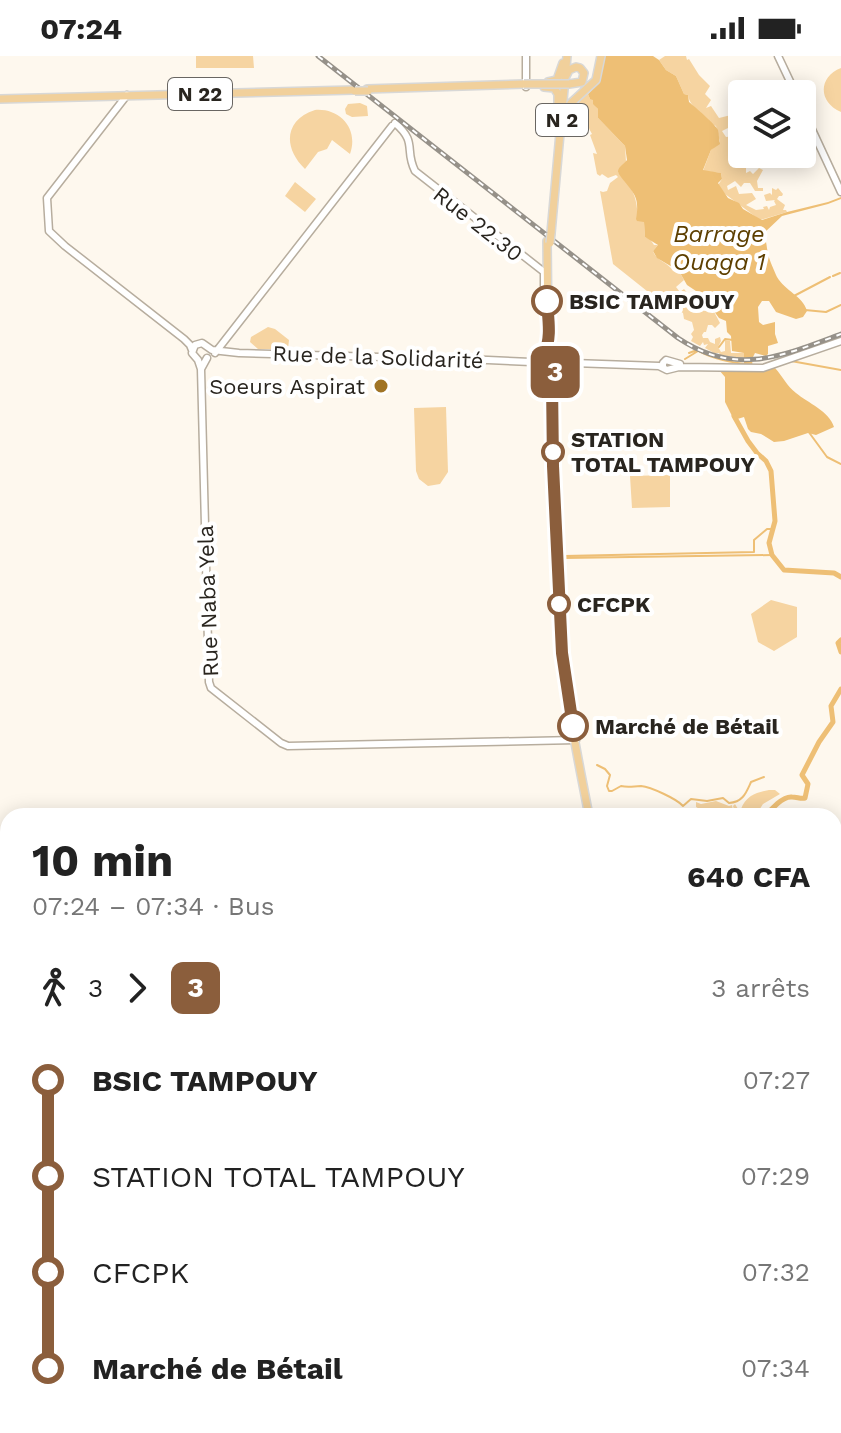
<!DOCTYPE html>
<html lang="fr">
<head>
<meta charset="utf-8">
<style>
  body { margin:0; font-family:"Work Sans",sans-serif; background:#f2f2f2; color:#222; height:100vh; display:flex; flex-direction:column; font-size:30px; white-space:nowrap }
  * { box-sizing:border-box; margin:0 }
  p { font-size:26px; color:#767676 }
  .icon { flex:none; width:44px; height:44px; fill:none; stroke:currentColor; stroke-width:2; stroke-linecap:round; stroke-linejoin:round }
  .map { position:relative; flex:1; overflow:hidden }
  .drawer { position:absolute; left:0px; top:752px; width:842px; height:626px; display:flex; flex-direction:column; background:#fff; border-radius:24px 24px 0 0; box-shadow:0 4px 20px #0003 }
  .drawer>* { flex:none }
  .badge { padding:0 16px; border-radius:12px; font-size:28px; line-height:52px }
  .controls { position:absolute; left:728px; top:24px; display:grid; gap:16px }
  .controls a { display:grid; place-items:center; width:88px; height:88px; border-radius:8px; background:#fff; box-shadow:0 4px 20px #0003; font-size:40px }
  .map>.badge { position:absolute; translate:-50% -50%; box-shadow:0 0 0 4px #fff }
  .legs { display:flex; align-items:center; gap:12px; height:88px; padding:0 32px; font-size:26px }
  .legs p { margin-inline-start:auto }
  .overview { display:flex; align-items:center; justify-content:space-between; height:136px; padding:0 32px }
  h1 { font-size:44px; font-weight:700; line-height:60px }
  ul { padding:0 32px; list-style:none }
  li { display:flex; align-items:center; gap:28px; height:96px; font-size:30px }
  li i { display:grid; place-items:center; width:12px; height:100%; margin:0 10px; background:currentColor }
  li i::after { content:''; width:20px; height:20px; margin:-10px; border:6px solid; border-radius:50%; background:#fff }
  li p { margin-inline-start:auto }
  li:first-child i { background:linear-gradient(#0000 50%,currentColor 0) }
  li:last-child i { background:linear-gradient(currentColor 50%,#0000 0) }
  .status { display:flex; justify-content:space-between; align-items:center; height:56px; padding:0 40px; background:#fff; direction:ltr }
  .status svg { height:22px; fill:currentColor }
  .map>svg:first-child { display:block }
</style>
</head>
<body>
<div class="status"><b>07:24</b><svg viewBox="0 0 49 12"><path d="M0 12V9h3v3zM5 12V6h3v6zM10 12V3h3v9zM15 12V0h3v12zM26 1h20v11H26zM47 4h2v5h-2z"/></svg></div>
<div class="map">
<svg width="841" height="1377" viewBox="0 0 841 1377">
  <rect width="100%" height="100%" fill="#fef8ee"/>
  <path fill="#f6d4a1" d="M 196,0 L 253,0 L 254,12 L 196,12 Z
    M 665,0 L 686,0 L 687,4 L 689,3 L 699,19 L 710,30 L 705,38 L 711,44 L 706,52 L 711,50 L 719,62 L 731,59 L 732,62 L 731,65 L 734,69 L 722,75 L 726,81 L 734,80 L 734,83 L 739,83 L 738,87 L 735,87 L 730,90 L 733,95 L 731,97 L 737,102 L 740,100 L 739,97 L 742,96 L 742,98 L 746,99 L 746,117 L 750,115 L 753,118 L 759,112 L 763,114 L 757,125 L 758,132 L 763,132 L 763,135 L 755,135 L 750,127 L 744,127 L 741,131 L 735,125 L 727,130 L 728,134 L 736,130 L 739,138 L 752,137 L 756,143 L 746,149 L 756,154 L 764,153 L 763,151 L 767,150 L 769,154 L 770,151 L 776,149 L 774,145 L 775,144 L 766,145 L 764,139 L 770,137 L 772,139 L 772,132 L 776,134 L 778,132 L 783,138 L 782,140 L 779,140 L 777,143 L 785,149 L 783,154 L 786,154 L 787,156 L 760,164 L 725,138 L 718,129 L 722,123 L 721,117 L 703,115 L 711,94 L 720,86 L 716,70 C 710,68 706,62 700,59 C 696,51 689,48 688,39 L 684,38 L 676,20 L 666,14 L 659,4 Z
    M 841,12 L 841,56 C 818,46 818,21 841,12 Z
    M 588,38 L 590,43 L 593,43 L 593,47 L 598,53 L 598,62 L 625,90 L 626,106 L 618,116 C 634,133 637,141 638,165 L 644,165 L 645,181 L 650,183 L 654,189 L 658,189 L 653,195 C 656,205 668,206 673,215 L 680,217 L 684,224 L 676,231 L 680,236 L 684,233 L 690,240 L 693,241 L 692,247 L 695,251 L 698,250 L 697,245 L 700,241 L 705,247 L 703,251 L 704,255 L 712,252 L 720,267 L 715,272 L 712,269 L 708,269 L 706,276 L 704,276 L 702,279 L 703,282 L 708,282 L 710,286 L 715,288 L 715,283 L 720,281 L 721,285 L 718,291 L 721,296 L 725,295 L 725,284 L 730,285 L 731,297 L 744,297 L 744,302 L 720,299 L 719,297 L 714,297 L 705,292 L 708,288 L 704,289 L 703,286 L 700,290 L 691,285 L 693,281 L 691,278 L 694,274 L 692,266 L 684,263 L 683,257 L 673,251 L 670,253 L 661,246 L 662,244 L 659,242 L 657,243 L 613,208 L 600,135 L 603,136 L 607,135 L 610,127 L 618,121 L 616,119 L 608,122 L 602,118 L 600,120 L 597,118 L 593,97 L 597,98 L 590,79 L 592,78 C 586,68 585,57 578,45 Z
    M 360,47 L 367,50 L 368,60 L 352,61 L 346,58 L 345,53 L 348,48 Z
    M 315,54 C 340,52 359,73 350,98 L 332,84 L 327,93 L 318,96 L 305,113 C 283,92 284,64 315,54 Z
    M 295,126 L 316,143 L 305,156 L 285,140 Z
    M 268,271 L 275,273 L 289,284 L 288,293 L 258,293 L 250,286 L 251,281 Z
    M 446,351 L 448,416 L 440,428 L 428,430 L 419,423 L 416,415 L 414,352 Z
    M 670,419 L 670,451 L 632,452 L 630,420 Z
    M 771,544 L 797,551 L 797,581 L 774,595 L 758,586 L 751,558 Z
    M 769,734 L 775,734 L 780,738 L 763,748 L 756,759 L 736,760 L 733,750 L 735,748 L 738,753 L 741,753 C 746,739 758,736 769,734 Z
    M 716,745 L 729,750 L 732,749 L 734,760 L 718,760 L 717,756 L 715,760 L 712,760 L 696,751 L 696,746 L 701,748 Z"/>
  <path fill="#eebf75" d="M 605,0 L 653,0 L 659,4 L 666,14 L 676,20 L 684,38 L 688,39 L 689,46 C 695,51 716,69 718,74 C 719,79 719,83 720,88 L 711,94 L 703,114 L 721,117 L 722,123 L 718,127 L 728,142 L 739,147 L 743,153 L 762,164 L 787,156 L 828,146 L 841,141 L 841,143 L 828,148 L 782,160 L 763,178 C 767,185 766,189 768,197 C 769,204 774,214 777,221 C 785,235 803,240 807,255 L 803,261 L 796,263 L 776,256 L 769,245 L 762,245 L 758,251 L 759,266 L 763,269 L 775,266 L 775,278 L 778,287 L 768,290 L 768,298 L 766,300 L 755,297 L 752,303 L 753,315 L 775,312 C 783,321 787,330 796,337 C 808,347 829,355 834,371 L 816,379 L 808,377 L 784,385 L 774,386 L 761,378 L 751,376 L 748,373 L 744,361 L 734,364 L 725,346 L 725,321 L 719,314 L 744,309 L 744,297 L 732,295 L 731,280 L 727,276 L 726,265 L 719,262 L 702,239 L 687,229 L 679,215 L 657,202 L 653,195 L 658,189 L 645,181 L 644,166 L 637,165 L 636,163 C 637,158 638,149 636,143 C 634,134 617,119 618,115 C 619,110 624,108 627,104 L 625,90 L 598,62 L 598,53 L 593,48 L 593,44 L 590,43 L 588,38 C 602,25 601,18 605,0 Z"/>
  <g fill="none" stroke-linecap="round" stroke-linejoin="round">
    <path stroke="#eebf75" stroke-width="2" d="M 833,220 L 840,217
      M 792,241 L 830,221
      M 805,254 L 826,256 L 841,249
      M 719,291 L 725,283 L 733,284
      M 689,297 L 697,294 C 711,303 729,306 745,308
      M 685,303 L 698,295
      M 791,305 L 841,314
      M 808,375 L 827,401 L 841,408
      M 564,500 L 754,496 L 754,484 L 767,473 L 773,473
      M 564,502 L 772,499
      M 597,709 L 605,713 L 610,719 L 607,730 L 609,735 L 612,735 L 621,730 C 629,732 634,730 641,730 C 651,731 677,743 683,750 L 691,743 L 707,745 L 723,742 L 729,747 C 743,746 746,737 751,726 L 764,721"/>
    <path stroke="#eebf75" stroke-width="5" d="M 734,360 L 748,385 L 757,397 L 766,405 L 771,415 L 775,465 L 769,487 L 772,499 L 784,514 L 834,517 L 841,521
      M 841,584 L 838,587 L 841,596
      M 766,760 C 771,753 783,740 792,741 C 797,741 801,743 805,742 L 808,728 L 802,719 L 819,686 L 833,666 L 831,650 L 841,633
      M 737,1370 L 748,1377"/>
    <g stroke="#b7ad9e" stroke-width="9">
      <path id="secondary" d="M 526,0 L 526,31
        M 778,0 L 796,38
        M 127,39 L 47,142 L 49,175 L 65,190 L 184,283 L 190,289 L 192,294
        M 802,52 L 841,136
        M 395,67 C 418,87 404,93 415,115 L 544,216 L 544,230
        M 215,297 L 392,70
        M 540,309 L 531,306 L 488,304 L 239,297 L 212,294 L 202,287 L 195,289 L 192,297 L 198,304 L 201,313 L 209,626 L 211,632 L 281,687 L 288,690 L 576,684
        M 560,310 L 573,307 L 659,310 L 667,314 L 679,311 L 763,312 L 841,285
        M 663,312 L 663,307 L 666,304 L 680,308
        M 201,313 L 207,302
        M 834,1143 L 841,1141
        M 619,1370 L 621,1377"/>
    </g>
    <g stroke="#d8d8d7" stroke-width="10">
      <path id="primary" d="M 566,20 L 569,14 L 576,11 L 580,12 L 584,17 L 582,26 L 569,28
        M 548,26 L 557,24 L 563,7
        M 544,31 L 554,32 L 558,38 L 558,57
        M 367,33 L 524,28
        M 0,43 L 354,34
        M 565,61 L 571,47 L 596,24 L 601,0
        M 551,177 L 567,0
        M 544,297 L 552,295 L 559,299 L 560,308 L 556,314 L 546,315 L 542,312 L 540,306 L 548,285 L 547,185
        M 558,312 L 553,319 L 551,329 C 553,419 554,508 562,597 C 567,652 579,707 589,760
        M 545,1377 L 547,1370"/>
    </g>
    <use href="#secondary" stroke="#fff" stroke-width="6"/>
    <use href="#primary" stroke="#f1d09b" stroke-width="7"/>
    <g stroke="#969189" stroke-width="5">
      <path id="rail" d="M 318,0 L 678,282 C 736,321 782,300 841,278"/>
    </g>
    <use href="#rail" stroke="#fff" stroke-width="2" stroke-dasharray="6" stroke-linecap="butt"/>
    <g stroke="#d8d8d7" stroke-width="10" stroke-linecap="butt">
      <path id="primary-bridge" d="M 524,28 L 569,28
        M 355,35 L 368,35
        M 550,187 L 551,177"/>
    </g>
    <use href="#primary-bridge" stroke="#f1d09b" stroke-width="7"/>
  </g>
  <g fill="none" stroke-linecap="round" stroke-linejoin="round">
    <g stroke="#fff" stroke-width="18">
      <path id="line-1" d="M 547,245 C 548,262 552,283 544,297 L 554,295 L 559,299 L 561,304 L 552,326 L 553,410 L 562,597 L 573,670"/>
    </g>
    <use href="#line-1" stroke="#8b5e3c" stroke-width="12"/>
  </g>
  <g fill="#fff" stroke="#8b5e3c" stroke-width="4">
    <circle cx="547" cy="245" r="14"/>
    <circle cx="553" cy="396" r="10"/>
    <circle cx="559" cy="548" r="10"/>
    <circle cx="573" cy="670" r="14"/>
  </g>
  <circle fill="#a07425" stroke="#fff" stroke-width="3" cx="381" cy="330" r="8"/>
  <g text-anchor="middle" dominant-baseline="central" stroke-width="8" stroke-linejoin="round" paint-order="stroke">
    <g fill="#fff" stroke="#696662" stroke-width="2">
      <rect x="168" y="22" width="64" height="32" rx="6"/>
      <rect x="536" y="48" width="52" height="32" rx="6"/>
    </g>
    <g font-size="20" font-weight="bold" fill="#29251f">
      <text x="200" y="38">N 22</text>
      <text x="562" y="64">N 2</text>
    </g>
    <g font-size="22" fill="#29251f" stroke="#fff">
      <text transform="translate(478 168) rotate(38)">Rue 22.30</text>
      <text transform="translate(378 301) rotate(2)">Rue de la Solidarité</text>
      <text transform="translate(208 545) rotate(-92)">Rue Naba Yela</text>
    </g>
    <g font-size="22" font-weight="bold" fill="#29251f" stroke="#fff" text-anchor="start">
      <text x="569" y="245">BSIC TAMPOUY</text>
      <text x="571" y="383">STATION<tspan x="571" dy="25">TOTAL TAMPOUY</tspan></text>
      <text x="577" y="548">CFCPK</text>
      <text x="595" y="670">Marché de Bétail</text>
    </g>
    <g font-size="22" fill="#29251f" stroke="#fff" text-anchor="end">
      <text x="365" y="330">Soeurs Aspirat</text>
    </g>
    <g font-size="24" font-style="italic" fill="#5d3f00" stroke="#fff">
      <text x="719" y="178">Barrage<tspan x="719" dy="28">Ouaga 1</tspan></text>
    </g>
  </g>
</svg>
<div class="controls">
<a><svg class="icon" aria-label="layers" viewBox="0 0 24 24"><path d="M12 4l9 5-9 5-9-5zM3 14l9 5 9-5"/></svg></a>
</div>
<b class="badge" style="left:555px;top:316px;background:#8b5e3c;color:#fff">3</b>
<section class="drawer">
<div class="overview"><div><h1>10 min</h1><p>07:24 – 07:34 · Bus</p></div><b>640 CFA</b></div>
<div class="legs"><svg class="icon" aria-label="walk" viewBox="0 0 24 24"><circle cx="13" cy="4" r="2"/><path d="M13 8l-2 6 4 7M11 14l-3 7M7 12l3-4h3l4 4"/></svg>3<svg class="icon" aria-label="forward" viewBox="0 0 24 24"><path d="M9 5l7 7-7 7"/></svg><b class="badge" style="background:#8b5e3c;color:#fff">3</b><p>3 arrêts</p></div>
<ul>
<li><i style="color:#8b5e3c"></i><b>BSIC TAMPOUY</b><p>07:27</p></li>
<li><i style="color:#8b5e3c"></i><span>STATION TOTAL TAMPOUY</span><p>07:29</p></li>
<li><i style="color:#8b5e3c"></i><span>CFCPK</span><p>07:32</p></li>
<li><i style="color:#8b5e3c"></i><b>Marché de Bétail</b><p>07:34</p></li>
</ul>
</section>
</div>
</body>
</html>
